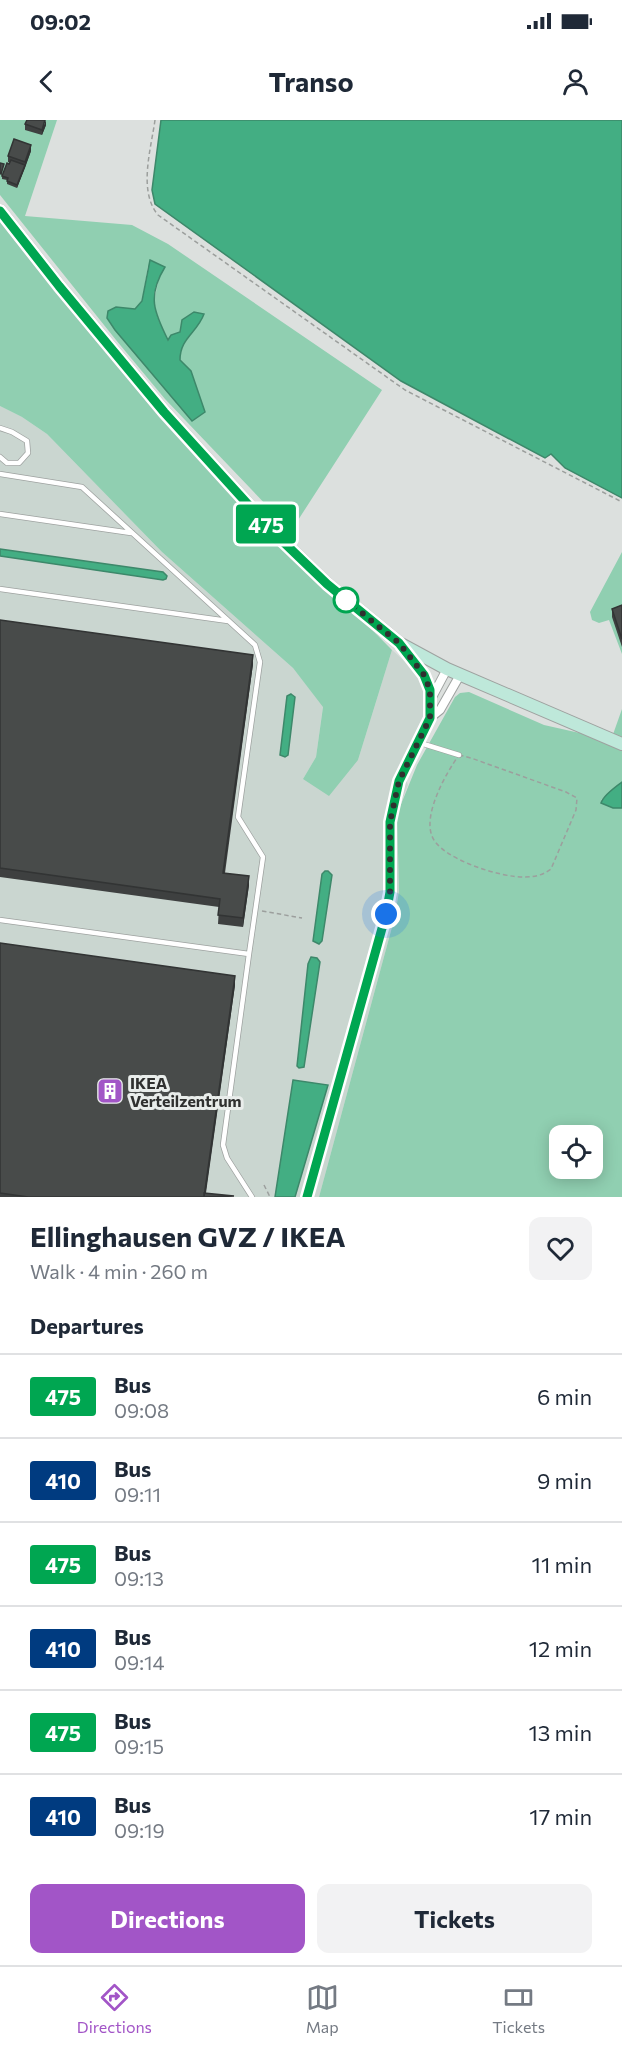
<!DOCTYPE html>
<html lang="en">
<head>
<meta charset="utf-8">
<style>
  body { margin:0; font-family:Commissioner,sans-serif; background:#f2f2f3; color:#1f2937; height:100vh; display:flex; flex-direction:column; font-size:22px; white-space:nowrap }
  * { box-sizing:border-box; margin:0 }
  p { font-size:20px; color:#747a83 }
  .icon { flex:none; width:33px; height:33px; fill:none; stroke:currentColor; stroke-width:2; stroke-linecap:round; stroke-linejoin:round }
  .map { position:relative; height:1077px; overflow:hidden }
  .side { display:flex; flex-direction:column; background:#fff; flex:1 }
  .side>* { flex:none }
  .badge { padding:0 12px; border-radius:4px; font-size:21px; line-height:39px }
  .tools { position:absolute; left:549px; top:1005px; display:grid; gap:12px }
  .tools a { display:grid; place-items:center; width:54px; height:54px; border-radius:12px; background:#fff; box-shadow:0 3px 15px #0003; font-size:30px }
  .you { position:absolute; width:30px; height:30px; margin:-15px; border:4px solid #fff; border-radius:50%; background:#1a73e8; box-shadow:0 0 0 9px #1a73e833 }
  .map>.badge { position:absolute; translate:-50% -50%; box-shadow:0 0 0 3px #fff }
  h2 { padding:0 30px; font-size:22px; line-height:54px }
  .round { display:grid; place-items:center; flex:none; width:63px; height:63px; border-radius:12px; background:#f2f2f3 }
  .head { display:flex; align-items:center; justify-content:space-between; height:102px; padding:0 30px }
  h1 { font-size:28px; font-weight:700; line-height:45px }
  .button { display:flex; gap:12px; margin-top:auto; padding:12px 30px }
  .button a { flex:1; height:69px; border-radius:12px; background:#a255c7; color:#fff; font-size:24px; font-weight:700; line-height:69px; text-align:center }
  .button a+a { background:#f2f2f3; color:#1f2937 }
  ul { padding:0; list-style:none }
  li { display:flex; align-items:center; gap:18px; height:84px; padding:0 30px; border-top:2px solid #e0e1e3 }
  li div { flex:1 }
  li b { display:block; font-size:22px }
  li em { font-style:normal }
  li .badge { min-width:66px; font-weight:700; text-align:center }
  .status { display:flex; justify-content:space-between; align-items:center; height:42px; padding:0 30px; background:#fff; direction:ltr }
  .status svg { height:16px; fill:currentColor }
  header { display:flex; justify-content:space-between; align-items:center; height:78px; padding:0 30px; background:#fff; font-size:27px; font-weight:700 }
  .menu { display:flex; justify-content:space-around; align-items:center; height:84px; border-top:2px solid #e0e1e3; background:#fff; font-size:16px; color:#747a83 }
  .menu a { display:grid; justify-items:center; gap:3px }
  .menu .current { color:#a255c7 }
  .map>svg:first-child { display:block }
</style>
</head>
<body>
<div class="status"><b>09:02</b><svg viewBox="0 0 49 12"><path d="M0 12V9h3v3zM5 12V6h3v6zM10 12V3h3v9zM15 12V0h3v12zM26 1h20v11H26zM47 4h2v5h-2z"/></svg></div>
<header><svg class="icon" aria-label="back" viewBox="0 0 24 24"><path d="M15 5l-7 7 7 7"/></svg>Transo<svg class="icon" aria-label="person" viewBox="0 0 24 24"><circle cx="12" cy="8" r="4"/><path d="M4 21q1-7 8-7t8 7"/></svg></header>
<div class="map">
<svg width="622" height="1077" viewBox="0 0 622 1077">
  <rect width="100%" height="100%" fill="#dce0de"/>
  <path fill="#cad6d0" d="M 0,286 L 22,297 L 47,314 L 162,432 L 293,548 L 323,586 L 316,637 L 303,659 L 358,640 L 392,530 L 408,544 L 426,567 L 427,599 L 402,649 L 408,665 L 397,694 L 399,771 L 395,796 L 319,1077 L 0,1077 Z"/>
  <path fill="#90cfb1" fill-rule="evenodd" d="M 0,0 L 57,0 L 25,96 L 132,105 L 168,124 L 382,270 L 291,411 L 165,279 L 116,220 L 0,75 ZM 148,146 L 160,155 C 151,189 154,190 168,220 L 172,215 L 180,212 L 182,200 L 194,192 L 203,194 L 180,230 L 180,240 L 191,251 L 205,292 L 192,301 L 115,210 L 116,187 L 135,189 L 142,181 Z
    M 0,91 L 111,230 L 327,464 L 392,530 L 358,640 L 329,676 L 303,659 L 316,637 L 323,587 L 293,548 L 162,432 L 47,314 L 22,297 L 0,286 Z
    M 622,432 L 622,534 L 609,500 L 599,503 L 592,500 L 590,492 Z
    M 469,572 L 544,605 L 611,620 L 622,589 L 622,662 L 601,680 L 619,688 L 622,688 L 622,1077 L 319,1077 L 395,796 L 399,771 L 397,694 L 417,645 L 455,577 L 460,573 ZM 560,1016 L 592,1016 L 592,1048 L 560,1048 Z"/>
  <path fill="#43ae83" stroke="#3d886a" stroke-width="1.5" d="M 161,0 L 622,0 L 622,378 L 565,348 L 551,334 L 545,338 L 401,261 L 155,84 L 152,70 Z
    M 150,140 L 165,147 C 147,176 154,192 168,220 L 171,215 L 180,212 L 182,200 L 194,192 L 204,194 C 197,213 180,218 180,240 L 191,251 L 205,292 L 192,301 L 115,210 L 107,198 L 108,191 L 116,187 L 135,189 L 142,181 Z
    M 0,429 L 163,452 L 167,456 L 166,459 L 163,460 L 0,436 Z
    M 291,574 L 295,577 L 288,635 L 285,637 L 280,635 L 287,576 Z
    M 622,662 L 622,688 L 613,688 L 601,683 C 603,676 615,667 622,662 Z
    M 325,751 L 328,751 L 332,755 L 322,821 L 319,824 L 313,821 L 322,754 Z
    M 311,837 L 317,838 L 320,842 L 304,947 L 299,948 L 297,946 L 308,844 Z
    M 293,960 L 328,965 L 295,1077 L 275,1077 Z"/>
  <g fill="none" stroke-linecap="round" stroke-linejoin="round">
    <g stroke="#9ea2a0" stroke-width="6">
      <path id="lane" d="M 0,308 L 12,312 L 27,321 L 28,333 L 19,343 L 7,343 L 0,337
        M 0,354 L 82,367 L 255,525 L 260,542 L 238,697 L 263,737 L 249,834
        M 0,394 L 131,413
        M 0,469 L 228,501
        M 417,622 L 459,635
        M 0,800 L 249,834 L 223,1025 L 227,1038 L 252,1077"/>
    </g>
    <g stroke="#9ea2a0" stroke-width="10">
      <path id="street" d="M 401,527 L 424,555 L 430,570 L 430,598
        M 430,581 L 447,549
        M 307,1077 L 386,794 L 390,772 L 390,702 L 399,661 L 430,598 L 440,590 L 460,555"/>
    </g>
    <g stroke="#9ea2a0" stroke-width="14">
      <path id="secondary" d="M 0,91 L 59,166 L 164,292 L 274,413 L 327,464 L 399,523 L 447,549 L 622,624"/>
    </g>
    <path stroke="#9c9f9d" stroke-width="1.5" stroke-dasharray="4.5 3" stroke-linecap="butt" d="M 155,0 C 151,29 138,71 158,95 L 405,270 L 622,382
      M 459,635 L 471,638 L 566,672 L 577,678 L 576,690 L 551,749 C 543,755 535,757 525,757 C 502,758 440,739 432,716 C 423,694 446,653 459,635 Z
      M 262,791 L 302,798
      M 264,1065 L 270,1077"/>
    <use href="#lane" stroke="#fff" stroke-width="4.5"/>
    <use href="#street" stroke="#fff" stroke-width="8"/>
    <use href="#secondary" stroke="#bee8da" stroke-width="12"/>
  </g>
  <path fill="#3e4040" d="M 25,4 L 46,5 L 42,15 L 25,10 Z
    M 31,31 L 17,68 L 7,64 L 7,60 L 2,59 L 2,56 L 10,42 L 8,42 L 8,36 Z
    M 622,485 L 622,527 L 612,497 L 612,489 Z
    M 0,500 L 253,544 L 225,753 L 249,765 L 243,807 L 218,804 L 219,787 L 0,757 Z
    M 0,823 L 235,865 L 206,1073 L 234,1077 L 0,1077 Z"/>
  <path fill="#323434" d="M 46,0 L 46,5 L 42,15 L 42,10 Z
    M 31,25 L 31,31 L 25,48 L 25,42 Z
    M 25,45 L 25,48 L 17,68 L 17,65 Z
    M 253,535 L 253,544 L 223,761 L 223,753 Z
    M 249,756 L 249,765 L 243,807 L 243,798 Z
    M 235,856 L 235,865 L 205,1077 L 204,1077 Z"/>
  <path fill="#484b4a" stroke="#323434" stroke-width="1.5" d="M 27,0 L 45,0 L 42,10 L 25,4 Z
    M 14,19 L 31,25 L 25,42 L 8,36 Z
    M 11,40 L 25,45 L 17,65 L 7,61 L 8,58 L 2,56 L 7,43 L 9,44 Z
    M 0,43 L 4,44 L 1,54 L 0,53 Z
    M 622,485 L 622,519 L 612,489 Z
    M 0,500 L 253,535 L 223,753 L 249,756 L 243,798 L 218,795 L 220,779 L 0,748 Z
    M 0,823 L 235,856 L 204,1077 L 28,1077 L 0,1073 Z
    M 204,1073 L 234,1076 L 204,1077 Z"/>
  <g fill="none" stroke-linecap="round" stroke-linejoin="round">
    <g stroke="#fff" stroke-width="14">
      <path id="line" d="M 0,91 L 59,166 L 164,292 L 274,413 L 327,464 L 399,523 L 424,555 L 430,570 L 430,598 L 399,661 L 390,702 L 390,772 L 386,794 L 307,1077"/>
    </g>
    <use href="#line" stroke="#00a651" stroke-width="9"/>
    <path stroke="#2f302f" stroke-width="6" stroke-dasharray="0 10.8" d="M 346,480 L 399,523 L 424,555 L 430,570 L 430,598 L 399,661 L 390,702 L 390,772 L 386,794"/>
  </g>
  <defs>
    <g id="building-square" transform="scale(1.35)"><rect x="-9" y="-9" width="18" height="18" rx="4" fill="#a255c7" stroke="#e9edeb"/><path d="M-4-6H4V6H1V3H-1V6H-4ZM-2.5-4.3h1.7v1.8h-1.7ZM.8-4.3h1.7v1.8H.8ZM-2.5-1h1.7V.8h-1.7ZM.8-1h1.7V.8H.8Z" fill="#fff"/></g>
  </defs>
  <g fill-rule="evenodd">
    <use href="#building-square" x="110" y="971"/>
  </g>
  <circle fill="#fff" stroke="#00a651" stroke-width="3" cx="346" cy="480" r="12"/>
  <g text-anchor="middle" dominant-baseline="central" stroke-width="6" stroke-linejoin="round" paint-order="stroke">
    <g font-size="16" font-weight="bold" fill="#2f302f" stroke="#e9edeb" text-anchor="start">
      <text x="130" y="962">IKEA<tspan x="130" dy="18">Verteilzentrum</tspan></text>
    </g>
  </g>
</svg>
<div class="tools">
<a><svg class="icon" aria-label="locate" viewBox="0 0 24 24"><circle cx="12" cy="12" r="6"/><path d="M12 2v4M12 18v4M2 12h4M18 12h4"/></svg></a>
</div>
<div class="you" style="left:386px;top:794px"></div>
<b class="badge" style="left:266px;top:404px;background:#00a651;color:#fff">475</b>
</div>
<section class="side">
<div class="head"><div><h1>Ellinghausen GVZ / IKEA</h1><p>Walk · 4 min · 260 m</p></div><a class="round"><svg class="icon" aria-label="heart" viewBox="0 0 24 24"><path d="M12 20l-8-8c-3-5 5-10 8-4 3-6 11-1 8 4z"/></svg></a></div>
<h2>Departures</h2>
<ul>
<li><span class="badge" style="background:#00a651;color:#fff">475</span><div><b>Bus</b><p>09:08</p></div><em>6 min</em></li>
<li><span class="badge" style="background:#003b80;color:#fff">410</span><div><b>Bus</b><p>09:11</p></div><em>9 min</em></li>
<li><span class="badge" style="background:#00a651;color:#fff">475</span><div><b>Bus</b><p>09:13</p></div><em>11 min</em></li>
<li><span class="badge" style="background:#003b80;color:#fff">410</span><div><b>Bus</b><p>09:14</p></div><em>12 min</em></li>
<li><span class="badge" style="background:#00a651;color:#fff">475</span><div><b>Bus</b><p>09:15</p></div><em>13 min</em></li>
<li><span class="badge" style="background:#003b80;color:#fff">410</span><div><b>Bus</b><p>09:19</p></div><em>17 min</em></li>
</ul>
<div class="button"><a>Directions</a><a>Tickets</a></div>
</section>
<nav class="menu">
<a class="current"><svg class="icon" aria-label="directions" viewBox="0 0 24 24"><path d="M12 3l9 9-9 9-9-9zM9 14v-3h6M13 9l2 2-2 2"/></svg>Directions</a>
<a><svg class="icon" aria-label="map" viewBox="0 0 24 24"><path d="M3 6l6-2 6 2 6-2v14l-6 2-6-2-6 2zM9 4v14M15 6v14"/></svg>Map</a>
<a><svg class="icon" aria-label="tickets" viewBox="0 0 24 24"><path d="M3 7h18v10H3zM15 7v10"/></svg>Tickets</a>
</nav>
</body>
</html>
